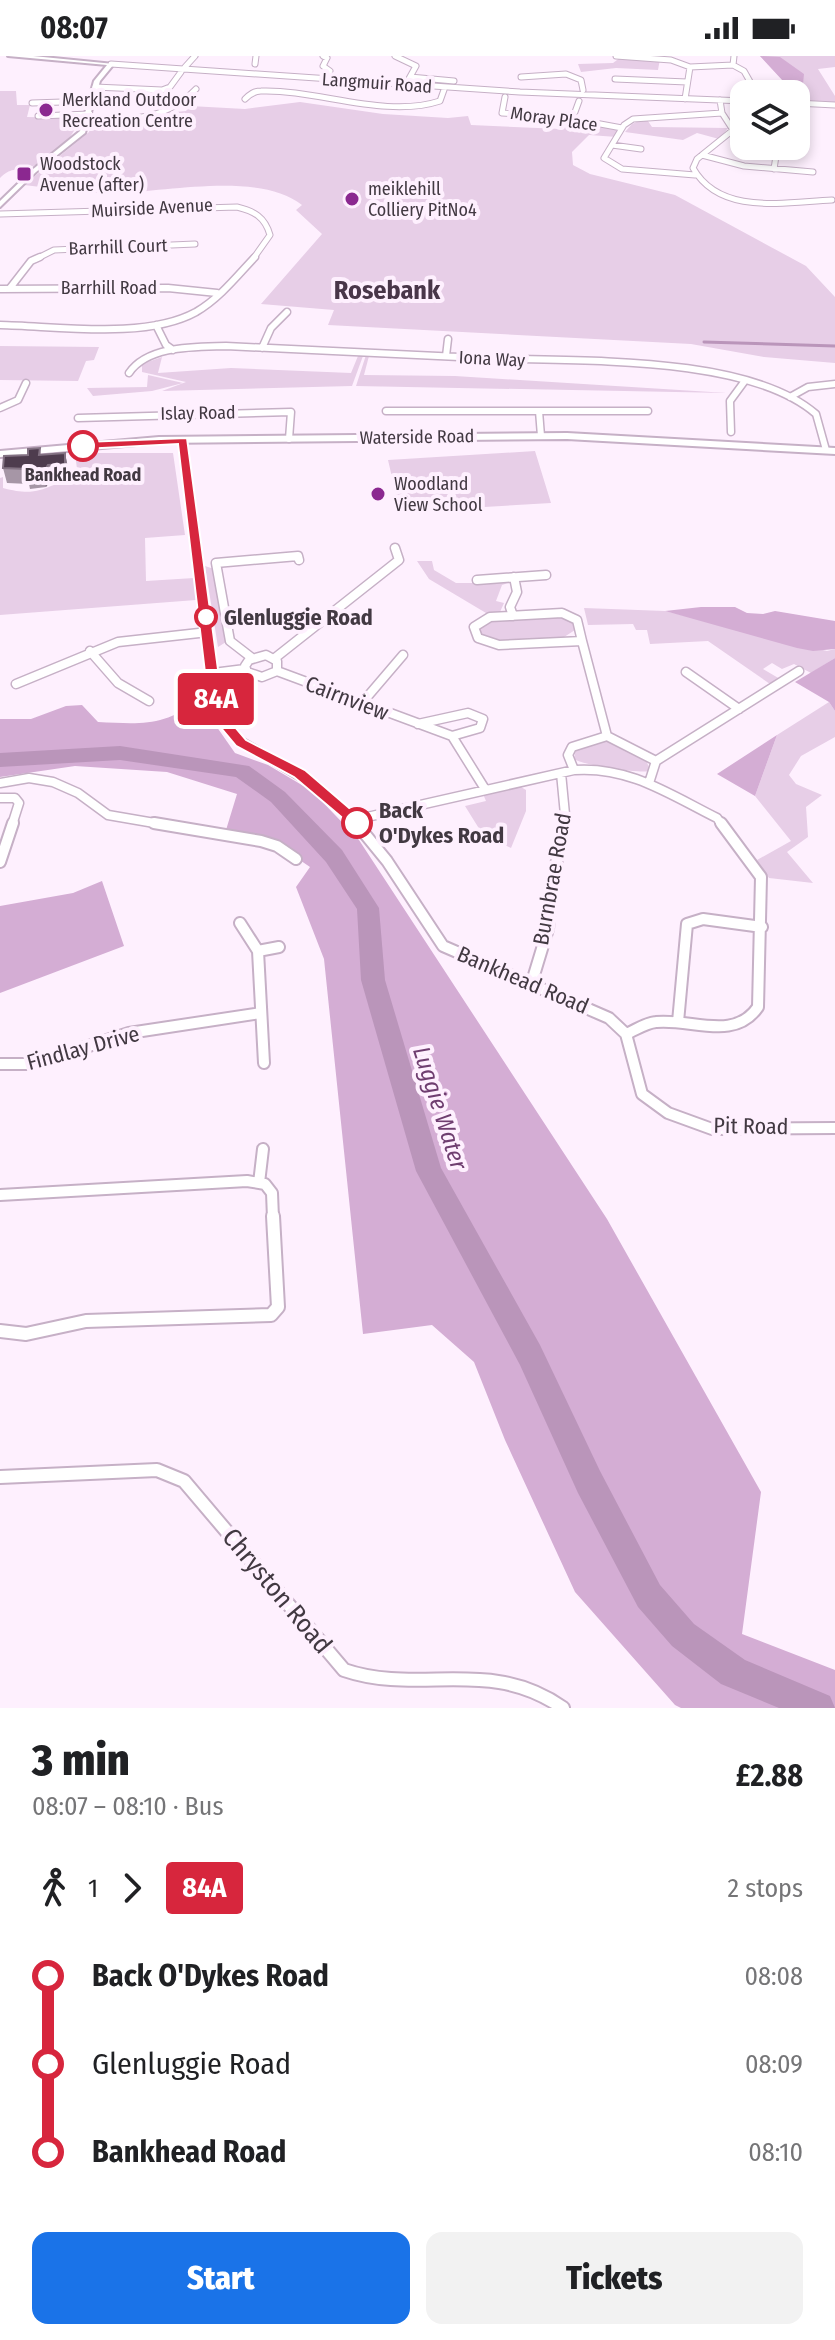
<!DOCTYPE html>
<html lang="en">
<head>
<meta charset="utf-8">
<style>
  body { margin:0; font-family:"Fira Sans Condensed",sans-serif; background:#f2f2f2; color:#202124; height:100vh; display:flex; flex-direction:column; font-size:30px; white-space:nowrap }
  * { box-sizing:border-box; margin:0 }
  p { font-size:26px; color:#757577 }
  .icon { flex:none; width:44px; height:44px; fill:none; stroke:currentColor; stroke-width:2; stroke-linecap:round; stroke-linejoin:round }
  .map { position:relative; height:1652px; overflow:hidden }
  .details { display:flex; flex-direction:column; background:#fff; flex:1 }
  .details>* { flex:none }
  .badge { padding:0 16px; border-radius:6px; font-size:28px; line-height:52px }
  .tools { position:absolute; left:730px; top:24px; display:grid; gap:16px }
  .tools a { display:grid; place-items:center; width:80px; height:80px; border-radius:16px; background:#fff; box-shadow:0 4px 12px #0003; font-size:40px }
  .map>.badge { position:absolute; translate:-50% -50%; box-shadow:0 0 0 4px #fff }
  .legs { display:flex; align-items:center; gap:12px; height:88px; padding:0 32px; font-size:26px }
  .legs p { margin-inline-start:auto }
  .headline { display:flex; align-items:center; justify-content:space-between; height:136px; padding:0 32px }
  h1 { font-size:44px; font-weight:800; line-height:60px }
  .action { display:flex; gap:16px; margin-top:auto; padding:16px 32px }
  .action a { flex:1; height:92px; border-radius:16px; background:#1a73e8; color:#fff; font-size:32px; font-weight:800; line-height:92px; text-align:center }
  .action a+a { background:#f2f2f2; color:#202124 }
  ul { padding:0 32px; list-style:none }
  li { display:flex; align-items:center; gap:28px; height:88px; font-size:30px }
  li i { display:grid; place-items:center; width:12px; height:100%; margin:0 10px; background:currentColor }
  li i::after { content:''; width:20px; height:20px; margin:-10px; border:6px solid; border-radius:50%; background:#fff }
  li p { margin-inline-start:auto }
  li:first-child i { background:linear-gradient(#0000 50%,currentColor 0) }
  li:last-child i { background:linear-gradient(currentColor 50%,#0000 0) }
  .status { display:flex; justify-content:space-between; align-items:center; height:56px; padding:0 40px; background:#fff; direction:ltr }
  .status svg { height:22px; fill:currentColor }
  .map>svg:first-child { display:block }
</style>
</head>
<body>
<div class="status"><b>08:07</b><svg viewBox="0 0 49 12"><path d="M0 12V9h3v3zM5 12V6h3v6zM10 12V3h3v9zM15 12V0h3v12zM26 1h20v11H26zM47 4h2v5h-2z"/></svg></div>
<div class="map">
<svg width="835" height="1652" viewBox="0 0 835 1652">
  <rect width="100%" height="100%" fill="#fef0fe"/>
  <path fill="#e7cee7" d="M 760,0 L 835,0 L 835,11 L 818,13 L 835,40 L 835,49 L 796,47 L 796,38 Z
    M 621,1 L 660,3 L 658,14 L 616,12 L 581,16 L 578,8 L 613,7 Z
    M 0,35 L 16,35 L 17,49 L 30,49 L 27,61 L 79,62 C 74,83 51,106 30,111 C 16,114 10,112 0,122 Z
    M 300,46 L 383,58 L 448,62 L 468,60 L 471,69 L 561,73 L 562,61 L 622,72 L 617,81 L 589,79 L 572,96 L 573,109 L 590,118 L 675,139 L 806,210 L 835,241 L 835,307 L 764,301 L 691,288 L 328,269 L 334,254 L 261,248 L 322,178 L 296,154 L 302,149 C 259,115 167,136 114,137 C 82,138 54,132 24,129 L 89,76 L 92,66 L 150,65 L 164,57 L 186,55 L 190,50 L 245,53 Z
    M 646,62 L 652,71 L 728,72 L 719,83 L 697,77 L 683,84 L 625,76 L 632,68 Z
    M 0,290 L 99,291 L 94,304 L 86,305 L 78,325 L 0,324 Z
    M 366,299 L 369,300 L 364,319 L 455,320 L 727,337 L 356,330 Z
    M 358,300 L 363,300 L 352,330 L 162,335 L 186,326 L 142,316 L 142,308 L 162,301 L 158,317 L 231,312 L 351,317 Z
    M 148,319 L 183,327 L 152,335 L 93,340 L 87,332 L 147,331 Z
    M 535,395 L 551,447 L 400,456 L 388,404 Z
    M 75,397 L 173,397 L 185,479 L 145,482 L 146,525 L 194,522 L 196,544 L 0,559 L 0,422 L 3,421 L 3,432 C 43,443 47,427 78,421 Z
    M 417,505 L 432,505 L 434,514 L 456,527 L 508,527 L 502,529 L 496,545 L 504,547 L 500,556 L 486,557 L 429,523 Z
    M 205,510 L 214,513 L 226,586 L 218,591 Z
    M 584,552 L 665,555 L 827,595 L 835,593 L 835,602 L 811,617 L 794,608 L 782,613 L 772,607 L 763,613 L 780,623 L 770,628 L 708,585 L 650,588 L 647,574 L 636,574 L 633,568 L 588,569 Z
    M 561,561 L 573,567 L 575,574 L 561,583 L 493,586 L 478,577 L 479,570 L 489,564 Z
    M 829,646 L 835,655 L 835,681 L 801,700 L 789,719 L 796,728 L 822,739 L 806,751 L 808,781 L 787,796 L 813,827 L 769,822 L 757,804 L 791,785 L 755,740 L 777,679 Z
    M 607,684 L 647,706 L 650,715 C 641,718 582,709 574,703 L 576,693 Z
    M 521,731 L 526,734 L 526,755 L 511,792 L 483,779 L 465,750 L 486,745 L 483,738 Z"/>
  <path fill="#d4add4" d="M 760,0 L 780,1 L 804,18 L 802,38 L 795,38 Z
    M 701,551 L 735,551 L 747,557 L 763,558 L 775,555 L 835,565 L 835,593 L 813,595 L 797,592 L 665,555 Z
    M 835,602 L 835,655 L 829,646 L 795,626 Z
    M 198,644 L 235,697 L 268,709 L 312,735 L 359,784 L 607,1163 L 761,1436 L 742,1578 L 835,1614 L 835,1652 L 681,1652 L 675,1649 L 575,1536 L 505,1384 L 474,1306 L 432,1269 L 363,1278 L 324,903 L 296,831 L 310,811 L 266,781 L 226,774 L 237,738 L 167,716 L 75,710 L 0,721 L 0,663 L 31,663 L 66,650 L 82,649 L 98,666 C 140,668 164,671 198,644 Z
    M 777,679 L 755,740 L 717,718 Z
    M 102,825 L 124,890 L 0,937 L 0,850 L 73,837 Z"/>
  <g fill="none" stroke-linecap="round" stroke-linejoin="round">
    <path stroke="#ba95ba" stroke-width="3" d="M 704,286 L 835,290"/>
    <path fill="#ba95ba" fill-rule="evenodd" d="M 120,690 L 249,710 L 285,736 L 342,794 L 379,852 L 385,924 L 441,1112 L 540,1289 L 600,1415 L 660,1529 L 694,1568 L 745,1604 L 830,1640 L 835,1652 L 779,1652 L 721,1628 L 672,1590 L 638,1551 L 578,1437 L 520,1309 L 416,1115 L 361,924 L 357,853 L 326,806 L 271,746 L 236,721 L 120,704 L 0,711 L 0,697 Z"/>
    <g stroke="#c6b0c6" stroke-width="7">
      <path id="minor-far4" d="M 323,0 L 327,2 L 323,10 L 330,15 L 326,23
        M 395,0 L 416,10 L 406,28
        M 616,0 L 671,4 L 690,11 L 685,43
        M 734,0 L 733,9 L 744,15 L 757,38
        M 111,8 L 520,36 L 744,45
        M 255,8 L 256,0
        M 185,11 L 195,0
        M 690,11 L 733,9
        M 410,21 L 454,25
        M 521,21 L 566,18 L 581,24 L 583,34
        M 615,23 L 687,26
        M 95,31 L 162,34 L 170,31 L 181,16
        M 505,41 L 502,57 L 557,60 L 622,72
        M 245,43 C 250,38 254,35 261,35 C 317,33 385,63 440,45 L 445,31
        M 720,44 L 722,57 L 733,74 L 697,103 L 693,112 C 720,160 785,146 832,144
        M 32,47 L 93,45
        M 796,47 L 835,49
        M 38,60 L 90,58
        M 567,62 L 575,56 L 579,45
        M 90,63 C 133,63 165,65 196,33
        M 612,89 L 641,93
        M 702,99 L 744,110 L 813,116
        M 774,113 L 776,100 L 786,91
        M 695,119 L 622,113 L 604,102 L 624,69 L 633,63 L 722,57
        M 0,158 L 237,151 C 254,155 265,161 270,179 L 253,203
        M 36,203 L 54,194 L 195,188"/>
    </g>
    <g stroke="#c6b0c6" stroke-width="9">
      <path id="minor-far3" d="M 10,232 L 31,205 L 40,201
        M 0,233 L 168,232 L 217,237
        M 0,269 C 57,270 145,284 196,256 C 220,242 237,220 255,201
        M 156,269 L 166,289 L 173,294
        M 262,292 L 271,272 L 287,256
        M 446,300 L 448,283
        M 129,317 C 148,289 196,291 226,290 C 311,294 396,298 480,302 C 571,306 746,297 816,358 L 826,394
        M 790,341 L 808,331 L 835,328
        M 0,352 L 18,344 L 26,327
        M 386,355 L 648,355
        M 539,355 L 541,380
        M 78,362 L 291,356 L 289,383
        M 731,376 L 730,345 L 744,326
        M 183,384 L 192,454"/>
    </g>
    <g stroke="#c6b0c6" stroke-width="11">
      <path id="minor-far2" d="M 191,452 L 217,659 L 240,685 L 315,729 L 358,769
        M 477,524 L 546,519
        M 562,557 L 577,564 L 582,585 L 499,589 L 478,582 L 474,571 L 490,561 Z
        M 513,560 L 510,551 L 517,536 L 514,521
        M 582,585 L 607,680 L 656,705
        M 90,595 L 118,627 L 149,645
        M 266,599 L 277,605 L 277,615 L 262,621 L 247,616 L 245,610 L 249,604 Z
        M 252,602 L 230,585 L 216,507 L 298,500 L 299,504
        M 275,602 L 399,504 L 395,492
        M 277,615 L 452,680 L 485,733
        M 686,616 L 739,653
        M 213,617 L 245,613
        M 16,628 L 118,586 L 208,576
        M 362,647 L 403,599
        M 418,668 L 468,657 L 483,663 L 480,672 L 452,680
        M 574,714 L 568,699 L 572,691 L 607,680
        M 561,717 L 566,769
        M 0,727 L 29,722 L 53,726 L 78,737 L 108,759 L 166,769
        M 649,727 L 656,705 L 799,615
        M 0,742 L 15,742 L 19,747 L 12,769
        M 354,764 L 574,714 C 629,710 669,738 717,762 L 722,769"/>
    </g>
    <g stroke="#c6b0c6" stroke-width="14">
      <path id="minor-far1" d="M 154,767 L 261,785 L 277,790 L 296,803
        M 356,767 L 387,805 L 443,890 L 609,962 L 626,978 L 642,1038 L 668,1057 L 712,1073 L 835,1072
        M 0,806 L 13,767
        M 240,867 L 258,895 L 264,1007
        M 258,895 L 279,891
        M 531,929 L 548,873 L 552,828 L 565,767
        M 678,966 L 687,868 L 703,863 L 762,871
        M 626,978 C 636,974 645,967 656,966 C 691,962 734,986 758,951 L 761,821 L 721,767
        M 0,1008 L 33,1008 L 129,977 L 261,957
        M 259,1127 L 263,1093
        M 0,1139 L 247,1125 L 265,1128 L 272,1137 L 273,1162"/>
    </g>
    <g stroke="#c6b0c6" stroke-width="16">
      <path id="minor" d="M 0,1275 L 26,1278 L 86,1265 L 271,1259 L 278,1251 L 273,1160
        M 0,1421 L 157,1414 L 184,1425 L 344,1614 C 420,1640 489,1600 563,1652"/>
    </g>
    <g stroke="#c6b0c6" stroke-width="4">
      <path id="tertiary" d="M 8,0 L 33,0 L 114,8 L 100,25 L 85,77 L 36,116 L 0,151 L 0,145 L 32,114 L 80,75 L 94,25 L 107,9 Z"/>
    </g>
    <g stroke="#c6b0c6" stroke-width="4">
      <path id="secondary" d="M 567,377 L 835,392 L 835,398 L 567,383 L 159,387 L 0,401 L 0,395 L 159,381 Z"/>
    </g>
    <use href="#minor-far4" stroke="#fff" stroke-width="5"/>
    <use href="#minor-far3" stroke="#fff" stroke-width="6"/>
    <use href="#minor-far2" stroke="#fff" stroke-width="8"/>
    <use href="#minor-far1" stroke="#fff" stroke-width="10"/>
    <use href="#minor" stroke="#fff" stroke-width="12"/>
    <use href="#tertiary" fill="#fff" fill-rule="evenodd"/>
    <use href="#secondary" fill="#fff" fill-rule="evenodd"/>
  </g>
  <path fill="#a696a6" d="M 40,392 L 41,399 L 65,397 L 68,412 L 68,423 L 51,424 L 46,431 L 30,433 L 29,428 L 7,427 L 3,412 Z"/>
  <path fill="#837283" d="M 65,397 L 68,412 L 68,423 L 65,408 Z
    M 48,409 L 51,424 L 46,431 L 43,417 Z"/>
  <path fill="#4e3c4e" stroke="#837283" stroke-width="2" d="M 40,392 L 39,399 L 65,397 L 65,408 L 48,409 L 43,417 L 26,418 L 27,413 L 3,412 L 4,400 L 28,399 L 28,393 Z"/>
  <path fill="#d7263d" stroke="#fff" stroke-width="2" d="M 187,382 L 224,658 L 246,684 L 305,714 L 362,763 L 362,770 L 352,770 L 294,721 L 236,690 L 210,659 L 178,388 L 83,393 L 77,390 L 83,386 Z"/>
  <g fill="#8b2890" stroke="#fef0fe" stroke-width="3">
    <circle cx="46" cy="54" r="8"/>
    <rect x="16" y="110" width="16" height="16" rx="4"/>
    <circle cx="352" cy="143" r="8"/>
    <circle cx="378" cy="438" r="8"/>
  </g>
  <g fill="#fff" stroke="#d7263d" stroke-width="4">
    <circle cx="83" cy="390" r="14"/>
    <circle cx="206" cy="561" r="10"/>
    <circle cx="357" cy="767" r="14"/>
  </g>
  <g text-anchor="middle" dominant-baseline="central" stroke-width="8" stroke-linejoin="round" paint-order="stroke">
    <g font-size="18" fill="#423942" stroke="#fef0fe">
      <text transform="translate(377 27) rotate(4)">Langmuir Road</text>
      <text transform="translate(554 63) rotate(8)">Moray Place</text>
      <text transform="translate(152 152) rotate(-3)">Muirside Avenue</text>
      <text transform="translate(118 191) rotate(-2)">Barrhill Court</text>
      <text x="109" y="232">Barrhill Road</text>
      <text transform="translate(492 303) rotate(3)">Iona Way</text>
      <text transform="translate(198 357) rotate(-1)">Islay Road</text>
      <text transform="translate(417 381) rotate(-1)">Waterside Road</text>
    </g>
    <g font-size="18" fill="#423942" stroke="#fef0fe" text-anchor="start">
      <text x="62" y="44">Merkland Outdoor<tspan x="62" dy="21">Recreation Centre</tspan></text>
      <text x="40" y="108">Woodstock<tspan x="40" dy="21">Avenue (after)</tspan></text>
      <text x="368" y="133">meiklehill<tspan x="368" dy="21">Colliery PitNo4</tspan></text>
      <text x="394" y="428">Woodland<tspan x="394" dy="21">View School</tspan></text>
    </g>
    <g font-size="18" font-weight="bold" fill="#423942" stroke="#fef0fe">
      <text x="83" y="419">Bankhead Road</text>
    </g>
    <g font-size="22" font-weight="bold" fill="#423942" stroke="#fef0fe" text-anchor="start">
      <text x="224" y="561">Glenluggie Road</text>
      <text x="379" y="754">Back<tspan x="379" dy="25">O'Dykes Road</tspan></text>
    </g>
    <g font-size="22" fill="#423942" stroke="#fef0fe">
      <text transform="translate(347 642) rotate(21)">Cairnview</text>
      <text transform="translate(552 823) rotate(-80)">Burnbrae Road</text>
      <text transform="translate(523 924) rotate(23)">Bankhead Road</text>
      <text transform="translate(83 992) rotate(-15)">Findlay Drive</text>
      <text transform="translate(751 1070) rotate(1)">Pit Road</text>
    </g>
    <g font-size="24" font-style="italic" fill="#6f3e70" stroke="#fef0fe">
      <text transform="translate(440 1052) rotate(72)">Luggie Water</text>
    </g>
    <g font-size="26" font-weight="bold" fill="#493649" stroke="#fef0fe">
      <text x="387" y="234">Rosebank</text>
    </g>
    <g font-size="26" fill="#423942" stroke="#fef0fe">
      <text transform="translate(277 1535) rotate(50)">Chryston Road</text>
    </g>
  </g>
</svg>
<div class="tools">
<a><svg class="icon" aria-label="layers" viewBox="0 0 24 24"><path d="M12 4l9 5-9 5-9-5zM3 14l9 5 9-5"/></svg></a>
</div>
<b class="badge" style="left:216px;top:643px;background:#d7263d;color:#fff">84A</b>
</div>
<section class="details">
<div class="headline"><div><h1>3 min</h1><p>08:07 – 08:10 · Bus</p></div><b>£2.88</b></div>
<div class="legs"><svg class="icon" aria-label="walk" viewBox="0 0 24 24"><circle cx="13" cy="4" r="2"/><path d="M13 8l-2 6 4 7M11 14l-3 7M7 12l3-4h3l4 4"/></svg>1<svg class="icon" aria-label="forward" viewBox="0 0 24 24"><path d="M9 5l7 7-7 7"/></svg><b class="badge" style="background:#d7263d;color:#fff">84A</b><p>2 stops</p></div>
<ul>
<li><i style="color:#d7263d"></i><b>Back O'Dykes Road</b><p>08:08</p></li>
<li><i style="color:#d7263d"></i><span>Glenluggie Road</span><p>08:09</p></li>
<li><i style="color:#d7263d"></i><b>Bankhead Road</b><p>08:10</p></li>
</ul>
<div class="action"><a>Start</a><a>Tickets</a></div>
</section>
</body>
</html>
